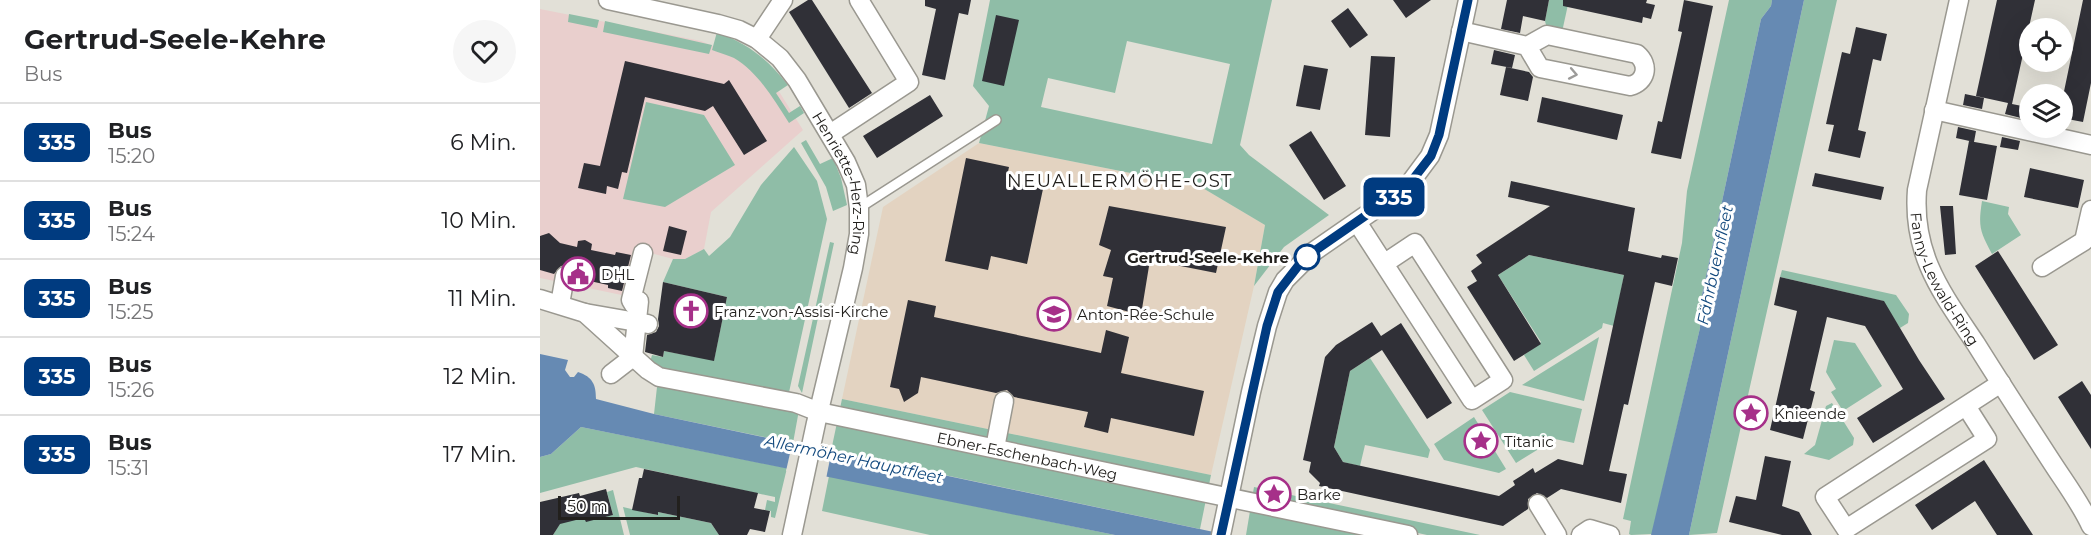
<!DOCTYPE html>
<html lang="de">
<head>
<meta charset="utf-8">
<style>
  body { margin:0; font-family:Montserrat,sans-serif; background:#f6f6f6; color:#202124; height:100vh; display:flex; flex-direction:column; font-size:22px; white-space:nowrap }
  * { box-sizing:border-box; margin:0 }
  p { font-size:20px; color:#757577 }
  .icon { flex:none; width:33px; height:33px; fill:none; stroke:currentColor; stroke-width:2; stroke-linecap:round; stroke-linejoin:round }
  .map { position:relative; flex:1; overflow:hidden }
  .panel { display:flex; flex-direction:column; background:#fff; width:540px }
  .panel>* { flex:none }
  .badge { padding:0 12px; border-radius:9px; font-size:21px; line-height:39px }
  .fabs { position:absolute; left:1479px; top:18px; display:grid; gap:12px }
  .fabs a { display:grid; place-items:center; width:54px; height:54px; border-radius:50%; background:#fff; box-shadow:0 6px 24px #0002; font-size:30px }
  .scale { position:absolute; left:18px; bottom:15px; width:122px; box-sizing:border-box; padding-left:6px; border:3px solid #22201d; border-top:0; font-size:16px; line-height:21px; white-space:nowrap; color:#22201d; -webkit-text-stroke:4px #fff; paint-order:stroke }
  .map>.badge { position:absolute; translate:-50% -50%; box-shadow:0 0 0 3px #fff }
  .round { display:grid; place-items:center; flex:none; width:63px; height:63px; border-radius:32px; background:#f6f6f6 }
  .head { display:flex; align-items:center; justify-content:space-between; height:102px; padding:0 24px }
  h1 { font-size:28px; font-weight:700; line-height:45px }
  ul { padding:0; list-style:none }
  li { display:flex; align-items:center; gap:18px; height:78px; padding:0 24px; border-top:2px solid #e0e0e0 }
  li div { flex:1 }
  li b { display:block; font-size:22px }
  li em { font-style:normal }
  li .badge { min-width:66px; font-weight:700; text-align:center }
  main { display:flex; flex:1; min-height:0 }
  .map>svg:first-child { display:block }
</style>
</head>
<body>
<main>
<section class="panel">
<div class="head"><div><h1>Gertrud-Seele-Kehre</h1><p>Bus</p></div><a class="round"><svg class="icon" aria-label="heart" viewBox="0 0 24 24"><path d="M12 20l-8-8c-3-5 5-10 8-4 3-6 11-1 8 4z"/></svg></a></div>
<ul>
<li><span class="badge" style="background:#003b80;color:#fff">335</span><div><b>Bus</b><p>15:20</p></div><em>6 Min.</em></li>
<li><span class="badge" style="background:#003b80;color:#fff">335</span><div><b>Bus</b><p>15:24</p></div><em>10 Min.</em></li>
<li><span class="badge" style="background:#003b80;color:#fff">335</span><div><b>Bus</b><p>15:25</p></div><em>11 Min.</em></li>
<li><span class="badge" style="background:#003b80;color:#fff">335</span><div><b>Bus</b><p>15:26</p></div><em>12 Min.</em></li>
<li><span class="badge" style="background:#003b80;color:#fff">335</span><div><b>Bus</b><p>15:31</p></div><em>17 Min.</em></li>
</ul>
</section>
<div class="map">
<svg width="1551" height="535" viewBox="0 0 1551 535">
  <rect width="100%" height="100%" fill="#e2e0d7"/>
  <path fill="#e9cfcd" d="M 0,9 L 161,41 L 204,59 L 240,93 L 263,130 L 171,212 L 164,249 L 145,259 L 133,259 L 107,252 L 96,298 L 0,278 Z"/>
  <path fill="#e3d3c1" d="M 439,143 L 661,187 L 725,225 L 714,286 L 671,475 L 302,399 L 343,207 Z"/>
  <path fill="#8fbda7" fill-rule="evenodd" d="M 450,0 L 732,0 L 700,145 L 709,155 L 789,215 L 744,247 L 714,286 L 725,225 L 661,187 L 439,143 L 449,106 L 433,86 ZM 587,41 L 690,64 L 672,144 L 501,107 L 508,78 L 575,93 Z
    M 1009,0 L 1029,0 L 1022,32 L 1007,29 L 1005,21 Z
    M 1189,0 L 1232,0 L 1231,6 L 1221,19 L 1162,295 L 1160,328 L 1112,534 L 1091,535 L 1089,534 L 1091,521 L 1083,519 L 1142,243 L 1147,191 Z
    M 1264,0 L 1297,0 L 1177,533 L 1149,535 Z
    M 29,14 L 59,20 L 57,28 L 28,22 Z
    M 65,21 L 172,45 L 169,54 L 63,32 Z
    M 177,32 C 210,45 226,58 248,85 L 236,93 L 249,113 L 260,106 L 264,113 L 249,123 C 234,100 219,73 194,58 C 188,55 179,53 172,50 Z
    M 106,102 L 164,115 L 195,165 L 125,207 L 83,199 Z
    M 266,140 L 280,164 L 293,158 L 301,178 L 307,205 L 293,211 L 286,187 L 261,143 Z
    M 254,147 L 277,181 L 287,219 L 246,406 L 259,410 L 253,443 L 114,414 L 118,378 L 108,370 L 112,355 L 123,357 L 124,351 L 174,360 L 187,297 L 123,282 L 133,259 L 145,259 L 164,249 L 169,256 L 190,237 L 221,185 Z
    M 1442,201 L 1469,207 L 1468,214 L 1481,235 L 1452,254 C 1440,231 1438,227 1442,201 Z
    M 290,242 L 294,243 L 262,393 L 258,386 Z
    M 989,255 L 1084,275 L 1074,326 L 1063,323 L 1062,328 L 994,371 L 984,355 L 1001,342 L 958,275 Z
    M 1242,270 L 1356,295 L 1369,314 L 1368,323 L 1360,328 L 1343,301 L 1240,277 Z
    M 1059,337 L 1044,401 L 982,385 Z
    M 1294,340 L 1315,343 L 1342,386 L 1303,411 L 1291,392 L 1296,389 L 1286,372 Z
    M 830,358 L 890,450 L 888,458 L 825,445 L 820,466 L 803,462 L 794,447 L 810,371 Z
    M 970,392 L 1042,409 L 1034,443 L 1015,439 L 976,463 L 942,410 Z
    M 302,399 L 671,475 L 660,529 L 291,451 Z
    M 1292,403 L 1314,438 L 1313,445 L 1289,460 L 1264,454 L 1275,445 L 1286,406 Z
    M 934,417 L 966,469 L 959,473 L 904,460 L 894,444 Z
    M 41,427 L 247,468 L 235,518 L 231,517 L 231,511 L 225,510 L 227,500 L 235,502 L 235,497 L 96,467 L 0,493 L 0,457 L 11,454 Z
    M 289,476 L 575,535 L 390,535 L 282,511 Z
    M 714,487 L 940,535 L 887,535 L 714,497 L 838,535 L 706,535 Z
    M 73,490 L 84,535 L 13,535 L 19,525 L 18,522 L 44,515 L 46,521 L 73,515 L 67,492 Z
    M 83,507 L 117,515 L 118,512 L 171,523 L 179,535 L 90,535 Z"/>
  <path fill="#668ab3" d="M 1232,0 L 1264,0 L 1149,535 L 1111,535 L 1160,328 L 1162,295 L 1221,19 L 1231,6 Z
    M 0,354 L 28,360 L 25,370 L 30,377 L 34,377 L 38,372 C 53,377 56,385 56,399 L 114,414 L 688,535 L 575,535 L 41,427 L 11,454 L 0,457 Z"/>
  <path fill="#e2e0d7" d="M 253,440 L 292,449 L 286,479 L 246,471 Z"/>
  <path fill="#303037" d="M 268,0 L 272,0 L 332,93 L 309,108 L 249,12 Z
    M 385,0 L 431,0 L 428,15 L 419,13 L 405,80 L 382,75 L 396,9 L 385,6 Z
    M 853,0 L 891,0 L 866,18 Z
    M 967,0 L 1009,0 L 1005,21 L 983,16 L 980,33 L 961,29 Z
    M 1023,0 L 1107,0 L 1106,3 L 1115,5 L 1111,19 L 1103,17 L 1102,23 L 1023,6 Z
    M 1144,0 L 1173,6 L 1141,159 L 1111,153 L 1118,121 L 1122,122 L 1142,32 L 1138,31 Z
    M 1457,0 L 1495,0 L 1472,104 L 1487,107 L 1485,119 L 1465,114 L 1468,103 L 1436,96 Z
    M 1543,0 L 1551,0 L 1551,83 L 1543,122 L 1522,118 L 1522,101 Z
    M 808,8 L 828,35 L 810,48 L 791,21 Z
    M 456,15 L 479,20 L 464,86 L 442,81 Z
    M 1316,27 L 1347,34 L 1341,61 L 1333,59 L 1318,130 L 1326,132 L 1320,158 L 1288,151 L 1294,125 L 1286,124 L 1302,52 L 1310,54 Z
    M 954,50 L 975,55 L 972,68 L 951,64 Z
    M 831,56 L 855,57 L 850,137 L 825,135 Z
    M 85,61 L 184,84 L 189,80 L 227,141 L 204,155 L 173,106 L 165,111 L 105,97 L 87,173 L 82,172 L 78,189 L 67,186 L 66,194 L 38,188 L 44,163 L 60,166 Z
    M 764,65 L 788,69 L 780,110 L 756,106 Z
    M 966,67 L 989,72 L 993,77 L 988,101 L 960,95 Z
    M 1425,94 L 1444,98 L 1442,109 L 1423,105 Z
    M 390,95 L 403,116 L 337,158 L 323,136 Z
    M 1002,97 L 1083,115 L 1077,140 L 997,122 Z
    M 1418,127 L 1436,131 L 1434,142 L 1416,138 Z
    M 771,131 L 806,186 L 784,200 L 749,145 Z
    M 1462,137 L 1480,141 L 1478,150 L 1460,147 Z
    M 1429,141 L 1457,146 L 1447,200 L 1419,195 Z
    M 426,158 L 469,167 L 466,181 L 503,189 L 487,264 L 451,256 L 448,270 L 405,261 Z
    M 1490,168 L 1544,180 L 1538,208 L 1484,197 Z
    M 1275,173 L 1344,187 L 1341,200 L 1272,186 Z
    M 971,181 L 1095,208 L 1088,251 L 1121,258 L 1122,255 L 1138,258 L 1132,286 L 1115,282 L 1088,405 L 1084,404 L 1069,471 L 1087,474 L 1081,503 L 1021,489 L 1007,498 L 997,493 L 988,499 L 988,509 L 963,526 L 779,486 L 780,483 L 769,472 L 771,462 L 763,460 L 785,357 L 796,345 L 832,322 L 841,336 L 861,323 L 912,403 L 887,419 L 842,350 L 810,371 L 794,447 L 803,462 L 959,496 L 975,485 L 973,481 L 981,476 L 993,468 L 995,473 L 1018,459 L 1043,465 L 1084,275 L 989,255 L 958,275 L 1001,344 L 974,361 L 927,287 L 937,281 L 931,271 L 942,263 L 936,255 L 1010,206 L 968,197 Z
    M 569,206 L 686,227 L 676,273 L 610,260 L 601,315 L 567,306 L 573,278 L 563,276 L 571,250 L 559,245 Z
    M 1400,206 L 1413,206 L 1416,254 L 1405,255 Z
    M 129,226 L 147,231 L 141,255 L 123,251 Z
    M 9,233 L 20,243 L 37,247 L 38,241 L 45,240 L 52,244 L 51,250 L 75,255 L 76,252 L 91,255 L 82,291 L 68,288 L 68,285 L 36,278 L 35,272 L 28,265 L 21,266 L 14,274 L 0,270 L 0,236 Z
    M 1458,251 L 1518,345 L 1494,360 L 1435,266 Z
    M 1240,277 L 1344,301 L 1379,360 L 1405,399 L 1333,443 L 1317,418 L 1363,389 L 1325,326 L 1287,317 L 1270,390 L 1275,392 L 1263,439 L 1230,430 L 1257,311 L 1234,305 Z
    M 123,282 L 187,297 L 174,361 L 124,351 L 123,357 L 105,352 L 107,335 L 116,332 L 119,326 L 118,319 Z
    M 368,300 L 396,306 L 394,317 L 561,353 L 566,330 L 589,337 L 581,373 L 664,391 L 654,436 L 571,418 L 568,433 L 544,427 L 548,412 L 474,397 L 467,390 L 456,393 L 381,377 L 378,393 L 364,402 L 359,389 L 350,387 Z
    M 1542,381 L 1551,395 L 1551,449 L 1518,397 Z
    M 1225,456 L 1251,461 L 1242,506 L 1259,512 L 1272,535 L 1242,535 L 1189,522 L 1196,496 L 1216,500 Z
    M 1444,460 L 1493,535 L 1457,535 L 1435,501 L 1392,530 L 1375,505 Z
    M 104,469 L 218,493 L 214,508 L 230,511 L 225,532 L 210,529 L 207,535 L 179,535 L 171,523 L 118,512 L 118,515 L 92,510 L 99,478 L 102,478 Z
    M 66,489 L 73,515 L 46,522 L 44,518 L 20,524 L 13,535 L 0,535 L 0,502 L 39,493 L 40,496 Z"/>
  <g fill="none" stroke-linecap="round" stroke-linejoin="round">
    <g stroke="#9a9890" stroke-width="12">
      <path id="lane" d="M 319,208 L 456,120"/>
    </g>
    <g stroke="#9a9890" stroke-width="21">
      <g id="street">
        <path id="s1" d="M 68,0 L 178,24 L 199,30 L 217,39 L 240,58 L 257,80 L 306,162 L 316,185 L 319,208 L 319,234 L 313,268 L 276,423 L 252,535"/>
        <path id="s2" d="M 1419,0 L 1377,190 C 1372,255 1402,293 1436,344 C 1461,384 1487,424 1513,464 C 1526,484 1541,504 1551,526"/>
        <path d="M 921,31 L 987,46 L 1007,35 L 1097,54 C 1110,65 1106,82 1090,86 L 1000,68 L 987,46"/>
        <path d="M 217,39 L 243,0"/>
        <path d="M 1394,110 L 1551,145"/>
        <path d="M 290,134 L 369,82 L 319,0"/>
        <path d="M 817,222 L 932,400 L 963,380 L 875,243 L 845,263"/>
        <path d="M 1502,267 L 1544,241 L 1551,210"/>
        <path id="s3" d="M 0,299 L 45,313 L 108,370 L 119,377 L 256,403 L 279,412 L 868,535"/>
        <path d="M 20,304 L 25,276"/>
        <path d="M 94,305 L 91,300 L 103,253"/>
        <path d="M 45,313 L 108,324"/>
        <path d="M 71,374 L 93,357 L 99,301"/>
        <path d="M 1426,406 L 1447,439 L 1306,529 L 1285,497 C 1344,459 1402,421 1461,383"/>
        <path d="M 455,448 L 464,401"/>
        <path d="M 998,504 L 1017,535"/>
        <path d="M 681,535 L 711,392 L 727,326 L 738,292 L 745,280 L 773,252 L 867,187 L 890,156 L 899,135 L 928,0"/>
        <path d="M 1041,535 L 1050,529 L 1070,535"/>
      </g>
    </g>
    <use href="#lane" stroke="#fff" stroke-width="9"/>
    <use href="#street" stroke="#fff" stroke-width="18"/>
  </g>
  <defs><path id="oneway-chevron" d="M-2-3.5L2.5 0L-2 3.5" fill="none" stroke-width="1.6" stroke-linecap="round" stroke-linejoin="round" transform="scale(1.5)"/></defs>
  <use stroke="#9c9b99" href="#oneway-chevron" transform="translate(1033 74) rotate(11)"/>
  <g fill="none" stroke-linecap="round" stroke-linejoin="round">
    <g stroke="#fff" stroke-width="14">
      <path id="line" d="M 681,535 L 727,326 L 738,292 L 762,261 L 773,252 L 867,187 L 891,156 L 899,135 L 928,0"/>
    </g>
    <use href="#line" stroke="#003b80" stroke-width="9"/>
  </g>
  <defs>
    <g id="civic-ring" transform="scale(1.725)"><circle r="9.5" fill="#fff" stroke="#a63089" stroke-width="1.5"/><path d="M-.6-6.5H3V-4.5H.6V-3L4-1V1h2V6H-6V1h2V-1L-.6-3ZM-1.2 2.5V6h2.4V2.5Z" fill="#a63089"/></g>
    <g id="church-ring" transform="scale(1.725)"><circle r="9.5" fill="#fff" stroke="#a63089" stroke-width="1.5"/><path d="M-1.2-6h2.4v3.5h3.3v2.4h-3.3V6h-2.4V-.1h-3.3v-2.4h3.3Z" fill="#a63089"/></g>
    <g id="school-ring" transform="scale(1.725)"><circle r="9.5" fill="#fff" stroke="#a63089" stroke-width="1.5"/><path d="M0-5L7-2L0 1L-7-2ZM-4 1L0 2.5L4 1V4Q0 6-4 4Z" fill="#a63089"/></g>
    <g id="sight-ring" transform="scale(1.725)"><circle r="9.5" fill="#fff" stroke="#a63089" stroke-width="1.5"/><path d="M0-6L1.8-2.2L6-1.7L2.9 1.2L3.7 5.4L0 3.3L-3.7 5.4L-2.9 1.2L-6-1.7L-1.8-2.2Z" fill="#a63089"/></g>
  </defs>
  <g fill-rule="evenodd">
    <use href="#civic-ring" x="38" y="274"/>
    <use href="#church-ring" x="151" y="311"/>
    <use href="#school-ring" x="514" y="314"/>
    <use href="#sight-ring" x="1211" y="413"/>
    <use href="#sight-ring" x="941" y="441"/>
    <use href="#sight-ring" x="734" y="494"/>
  </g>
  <circle fill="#fff" stroke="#003b80" stroke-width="3" cx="767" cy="257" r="12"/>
  <g text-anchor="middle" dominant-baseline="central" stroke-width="6" stroke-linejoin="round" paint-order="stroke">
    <g font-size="15" fill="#22201d" stroke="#fff">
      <text stroke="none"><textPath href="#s1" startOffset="327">Henriette-Herz-Ring</textPath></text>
      <text stroke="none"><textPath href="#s2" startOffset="290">Fanny-Lewald-Ring</textPath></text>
      <text stroke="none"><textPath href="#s3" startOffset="522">Ebner-Eschenbach-Weg</textPath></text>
    </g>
    <g font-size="15" font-weight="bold" fill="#22201d" stroke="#fff" text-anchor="end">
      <text x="749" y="257">Gertrud-Seele-Kehre</text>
    </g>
    <g font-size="15" fill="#22201d" stroke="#fff" text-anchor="start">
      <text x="61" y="274">DHL</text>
      <text x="174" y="311">Franz-von-Assisi-Kirche</text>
      <text x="537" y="314">Anton-Rée-Schule</text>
      <text x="1234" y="413">Knieende</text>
      <text x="964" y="441">Titanic</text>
      <text x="757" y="494">Barke</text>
    </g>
    <g font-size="16" font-style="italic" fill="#11487d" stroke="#fff">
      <text transform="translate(1175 265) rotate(-78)">Fährbuernfleet</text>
      <text transform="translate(314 459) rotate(12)">Allermöher Hauptfleet</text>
    </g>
    <g font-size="18" letter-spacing="1.5" fill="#22201d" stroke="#fff">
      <text x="580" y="181">NEUALLERMÖHE-OST</text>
    </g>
  </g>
</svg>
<div class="fabs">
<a><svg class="icon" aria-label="locate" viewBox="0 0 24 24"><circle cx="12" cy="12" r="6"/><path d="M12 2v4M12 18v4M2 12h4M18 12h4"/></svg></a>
<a><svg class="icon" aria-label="layers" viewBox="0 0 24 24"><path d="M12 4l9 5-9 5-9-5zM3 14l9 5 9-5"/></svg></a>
</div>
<div class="scale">50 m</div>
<b class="badge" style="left:854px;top:197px;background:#003b80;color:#fff">335</b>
</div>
</main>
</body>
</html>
